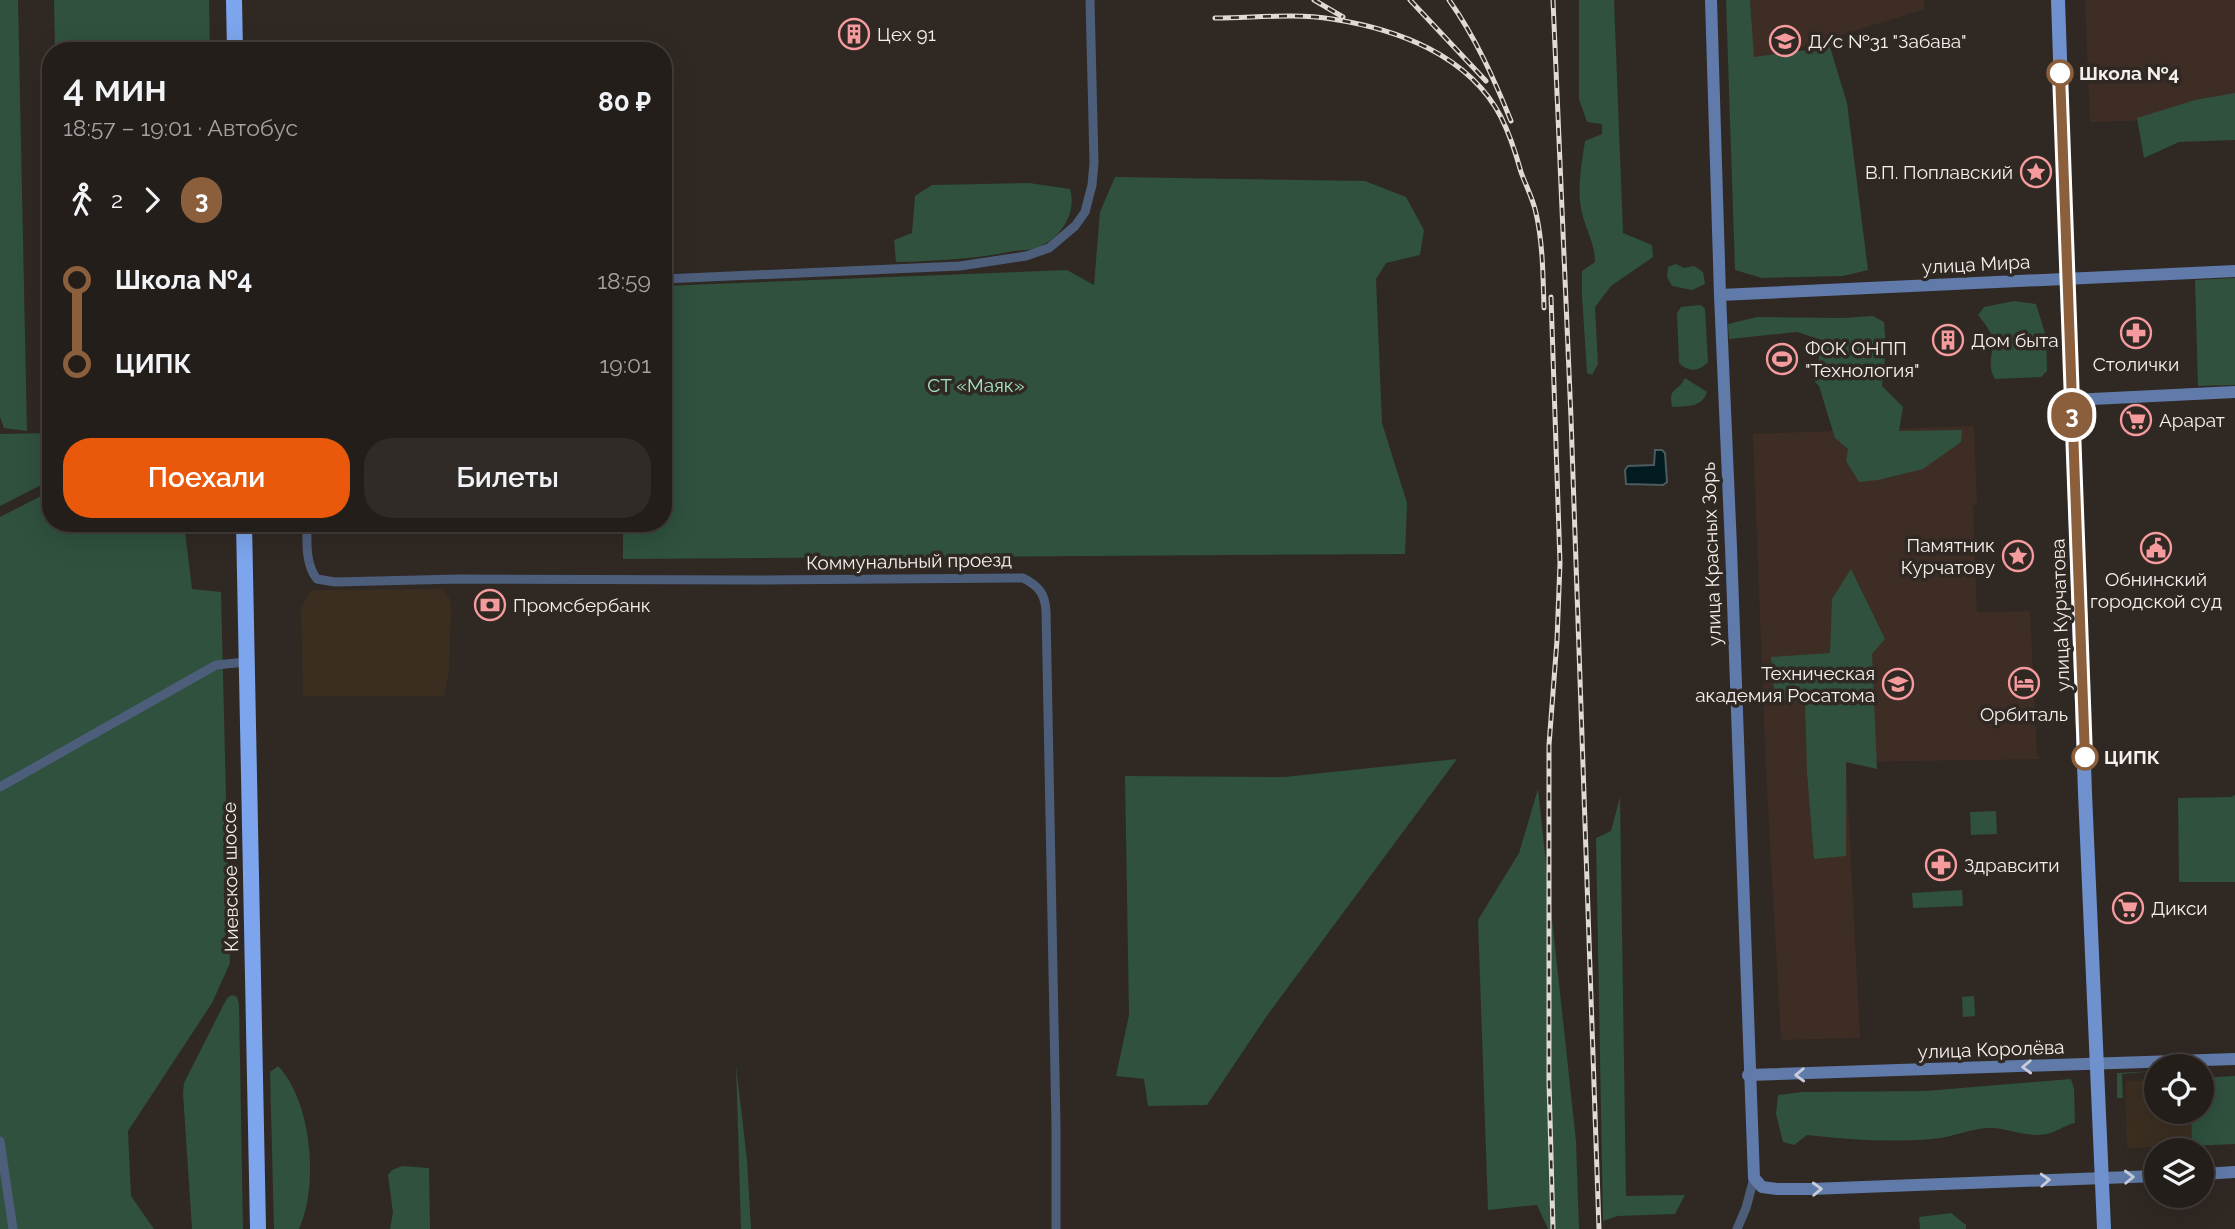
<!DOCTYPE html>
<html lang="ru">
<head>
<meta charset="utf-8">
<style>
  body { margin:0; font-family:Raleway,sans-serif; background:#302b27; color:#f1f3f6; height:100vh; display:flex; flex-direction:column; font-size:26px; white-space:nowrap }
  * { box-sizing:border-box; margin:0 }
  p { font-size:23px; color:#a3a2a2 }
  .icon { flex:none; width:38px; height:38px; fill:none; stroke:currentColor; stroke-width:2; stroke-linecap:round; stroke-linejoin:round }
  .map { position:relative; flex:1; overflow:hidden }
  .side { position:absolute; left:42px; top:42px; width:630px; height:490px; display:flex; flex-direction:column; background:#241e1a; border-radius:28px; box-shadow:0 7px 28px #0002,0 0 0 2px #413c39 }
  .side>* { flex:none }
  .badge { padding:0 14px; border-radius:23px; font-size:24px; line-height:46px }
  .fabs { position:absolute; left:2144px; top:1054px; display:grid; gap:14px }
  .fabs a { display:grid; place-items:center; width:70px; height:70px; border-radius:50%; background:#241e1a; box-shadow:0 7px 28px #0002,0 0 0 2px #413c39; font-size:35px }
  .map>.badge { position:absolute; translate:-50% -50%; box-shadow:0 0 0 4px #fff }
  .legs { display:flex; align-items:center; gap:10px; height:77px; padding:0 21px; font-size:23px }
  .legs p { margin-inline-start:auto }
  .summary { display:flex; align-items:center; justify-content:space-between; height:119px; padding:0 21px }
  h1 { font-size:38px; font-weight:600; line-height:52px }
  .cta { display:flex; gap:14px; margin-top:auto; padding:14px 21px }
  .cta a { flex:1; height:80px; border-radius:28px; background:#ea580c; color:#fff; font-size:28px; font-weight:600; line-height:80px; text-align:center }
  .cta a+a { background:#302b27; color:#f1f3f6 }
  ul { padding:0 21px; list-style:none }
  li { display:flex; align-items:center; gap:24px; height:84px; font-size:26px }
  li i { display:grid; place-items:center; width:10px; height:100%; margin:0 9px; background:currentColor }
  li i::after { content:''; width:18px; height:18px; margin:-9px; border:5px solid; border-radius:50%; background:#241e1a }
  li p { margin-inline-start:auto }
  li:first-child i { background:linear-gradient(#0000 50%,currentColor 0) }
  li:last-child i { background:linear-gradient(currentColor 50%,#0000 0) }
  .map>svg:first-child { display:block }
</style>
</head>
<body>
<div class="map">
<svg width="2235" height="1229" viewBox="0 0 2235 1229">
  <rect width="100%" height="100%" fill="#302823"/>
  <path fill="#3b2e21" d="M 442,589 L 449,597 L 451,606 L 449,672 L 444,696 L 303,696 L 301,609 L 311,590 Z
    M 2156,1080 L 2156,1111 L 2191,1111 L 2192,1146 L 2127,1148 L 2125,1081 Z"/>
  <path fill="#3e2d24" d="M 1746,0 L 1924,0 L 1925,9 L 1751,63 Z
    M 2085,0 L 2235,0 L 2235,115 L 2225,118 L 2090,122 Z
    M 1974,426 L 1977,505 L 1973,505 L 1977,612 L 2030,611 L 2037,755 L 2043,759 L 1846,762 L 1860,1038 L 1781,1040 L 1766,772 L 1753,434 Z"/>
  <path fill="#2f513e" d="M 0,0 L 18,0 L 27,431 L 4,428 L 0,417 Z
    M 54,0 L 209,0 L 210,51 L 55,51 Z
    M 1579,0 L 1614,0 L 1623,233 L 1652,245 L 1653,257 L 1611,286 L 1595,307 L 1598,364 L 1592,375 L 1587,373 L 1582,296 L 1582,271 L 1595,262 C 1595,242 1584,227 1581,208 C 1577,186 1582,162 1585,141 L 1602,134 L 1602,124 L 1587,122 L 1579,99 Z
    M 1726,0 L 1750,0 L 1754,57 L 1830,47 L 1847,103 L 1868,270 L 1843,276 L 1762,278 L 1735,270 Z
    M 2235,93 L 2235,140 L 2179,142 L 2144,158 L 2137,118 L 2195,100 Z
    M 1115,177 L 1365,181 L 1406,197 L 1424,230 L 1420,255 L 1386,263 L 1376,279 L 1382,423 L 1407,503 L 1405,554 L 623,559 L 623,523 L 663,523 L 663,286 L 1067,270 L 1094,285 L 1100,212 Z
    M 1029,183 L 1070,189 C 1077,212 1062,236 1041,246 C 1033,250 1023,250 1014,251 C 975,259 936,261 896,262 L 894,240 L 912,233 L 915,196 L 932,185 Z
    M 1676,264 L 1684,268 L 1694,266 L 1703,272 L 1705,284 L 1692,290 L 1672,286 L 1667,277 L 1668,267 Z
    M 2235,278 L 2235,385 L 2198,386 L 2195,280 Z
    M 2014,301 L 2036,304 L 2046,336 L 2047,371 L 2041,377 L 1995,379 C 1988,367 1991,359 1993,346 C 1994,334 1985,324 1978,315 L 1984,307 Z
    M 1701,305 L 1705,309 L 1708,362 C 1699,372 1688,372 1679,363 L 1677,313 L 1681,307 Z
    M 1873,316 L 1884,322 L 1886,347 L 1882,386 L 1903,407 L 1899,431 L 1962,430 L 1961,442 L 1923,469 L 1878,480 L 1859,482 L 1846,461 L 1848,449 L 1835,438 L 1819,386 L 1815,382 L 1822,340 L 1797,332 L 1729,339 L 1728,324 L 1757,317 L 1843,318 Z
    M 1685,378 L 1707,392 C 1702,408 1686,406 1672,407 C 1668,386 1678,393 1685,378 Z
    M 51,433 L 51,480 L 0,506 L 0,434 Z
    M 51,491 L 51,523 L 184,523 L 192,589 L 221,592 L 230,963 L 212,1003 L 128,1131 L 131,1196 L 154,1229 L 0,1229 L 0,517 Z
    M 1851,569 L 1885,639 L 1872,654 L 1877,769 L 1846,762 L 1846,856 L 1814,859 L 1807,772 L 1805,701 L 1775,700 L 1771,657 L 1830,653 L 1832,599 Z
    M 1457,759 L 1266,1017 L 1207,1105 L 1148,1106 L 1144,1079 L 1116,1076 L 1129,1015 L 1125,776 L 1284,777 Z
    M 1538,789 L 1576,1141 L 1579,1229 L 1548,1229 L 1537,1205 L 1488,1210 L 1478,920 L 1519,853 Z
    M 2235,795 L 2235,882 L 2179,882 L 2178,798 L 2231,797 Z
    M 1620,797 L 1626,1196 L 1685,1195 L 1675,1214 L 1618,1216 L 1603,1221 L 1596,838 L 1611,831 Z
    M 1996,811 L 1997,834 L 1971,835 L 1970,812 Z
    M 1962,890 L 1963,906 L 1913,908 L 1912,893 Z
    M 232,995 L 237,997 L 239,1004 L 243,1229 L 192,1229 L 183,1093 L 184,1083 L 227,998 Z
    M 1974,996 L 1975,1016 L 1963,1017 L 1962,997 Z
    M 736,1065 L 747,1160 L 751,1229 L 741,1229 Z
    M 278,1066 C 312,1101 319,1186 299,1229 L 274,1229 L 270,1072 Z
    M 2156,1071 L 2122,1074 L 2123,1098 L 2117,1098 L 2117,1073 Z
    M 2235,1076 L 2235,1144 L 2192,1146 L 2191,1111 L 2202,1111 L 2202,1078 Z
    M 2071,1079 L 2074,1089 L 2075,1123 C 2065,1125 2055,1133 2046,1134 C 2026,1138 2007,1127 1988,1128 C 1972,1129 1957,1135 1941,1138 C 1896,1143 1852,1140 1807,1135 L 1794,1145 L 1783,1142 L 1776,1114 L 1778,1095 L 1803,1092 L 1925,1091 Z
    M 402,1166 L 429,1168 L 430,1229 L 390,1229 L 393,1213 L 388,1175 L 392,1170 Z
    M 1951,1213 L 1966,1225 L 1966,1229 L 1920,1229 L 1919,1217 Z"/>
  <path fill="#021b20" stroke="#4b5b5e" stroke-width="2" d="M 1655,450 L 1662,450 L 1665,453 L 1667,482 L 1663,485 L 1626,484 L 1625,470 L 1628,466 L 1654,465 Z"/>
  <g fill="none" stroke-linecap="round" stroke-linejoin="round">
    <path stroke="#4d5e7b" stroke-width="9" d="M 663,279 L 960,266 L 1026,256 L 1049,248 L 1075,226 L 1085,212 L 1092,185 L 1094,163 L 1090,0
      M 307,523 C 307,542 305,564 317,579 L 335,582 L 459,579 L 754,580 L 1023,578 C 1039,586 1045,594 1046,611 L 1056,1126 L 1056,1229
      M 0,787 L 216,665 L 246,662
      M 0,1141 L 13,1229
      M 1737,1229 L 1746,1208 L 1754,1178"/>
    <path stroke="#607ba9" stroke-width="12" d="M 1711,0 L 1720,295 L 1731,547 L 1754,1178 L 1762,1187 L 1777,1189 L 1811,1189 L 2156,1176
      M 1720,295 L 2235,271
      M 2072,400 L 2235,392
      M 1748,1075 L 2235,1059
      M 2202,1174 L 2235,1172"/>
    <path stroke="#6f91cd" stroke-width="14" d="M 2058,0 L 2085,793 L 2104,1229"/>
    <path stroke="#7ca5ed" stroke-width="16" d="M 234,0 L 235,51
      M 244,523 L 258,1229"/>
    <g stroke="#dfdad6" stroke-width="5">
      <path id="rail" d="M 1314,0 L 1343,17
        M 1410,0 L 1486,81
        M 1449,0 C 1476,38 1494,79 1511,121
        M 1553,0 L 1571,418 L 1599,1229
        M 1215,18 C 1253,18 1294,13 1332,19 C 1397,29 1469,55 1501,117 C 1510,135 1516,154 1521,172 C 1526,186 1533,199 1536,213 C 1543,244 1543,276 1544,308
        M 1551,297 L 1560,563 L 1557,640 L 1549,745 L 1549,1081 L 1553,1229"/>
    </g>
    <use href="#rail" stroke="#302823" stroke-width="2.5" stroke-dasharray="8" stroke-linecap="butt"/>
  </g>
  <defs><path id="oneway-chevron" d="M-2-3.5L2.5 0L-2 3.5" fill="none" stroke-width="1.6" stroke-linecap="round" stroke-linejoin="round" transform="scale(1.75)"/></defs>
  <g stroke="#c8cdd9">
    <use href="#oneway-chevron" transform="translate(2027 1067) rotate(178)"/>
    <use href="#oneway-chevron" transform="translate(1800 1075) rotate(178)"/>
    <use href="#oneway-chevron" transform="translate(2129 1177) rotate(-2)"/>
    <use href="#oneway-chevron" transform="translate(2045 1180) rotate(-3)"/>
    <use href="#oneway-chevron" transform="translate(1817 1189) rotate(-2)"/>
  </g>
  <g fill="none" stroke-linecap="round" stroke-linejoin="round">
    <g stroke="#fff" stroke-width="16">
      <path id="line-1" d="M 2060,73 L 2085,757"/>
    </g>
    <use href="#line-1" stroke="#8b5e3c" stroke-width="10"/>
  </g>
  <defs>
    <g id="building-ring" transform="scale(1.575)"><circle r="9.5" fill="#302823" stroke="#f59b9d" stroke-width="1.5"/><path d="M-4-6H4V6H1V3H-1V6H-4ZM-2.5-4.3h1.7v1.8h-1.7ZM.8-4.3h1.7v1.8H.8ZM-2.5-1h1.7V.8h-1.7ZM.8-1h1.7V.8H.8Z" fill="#f59b9d"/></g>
    <g id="school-ring" transform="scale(1.575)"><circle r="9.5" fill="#302823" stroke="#f59b9d" stroke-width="1.5"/><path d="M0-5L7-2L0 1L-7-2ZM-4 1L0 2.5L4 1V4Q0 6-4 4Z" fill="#f59b9d"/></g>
    <g id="sight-ring" transform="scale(1.575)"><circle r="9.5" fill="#302823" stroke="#f59b9d" stroke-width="1.5"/><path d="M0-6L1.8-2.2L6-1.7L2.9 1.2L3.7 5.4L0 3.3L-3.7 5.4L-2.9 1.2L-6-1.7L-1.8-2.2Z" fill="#f59b9d"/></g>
    <g id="pharmacy-ring" transform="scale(1.575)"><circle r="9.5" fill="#302823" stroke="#f59b9d" stroke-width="1.5"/><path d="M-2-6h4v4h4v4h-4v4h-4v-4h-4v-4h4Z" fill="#f59b9d"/></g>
    <g id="stadium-ring" transform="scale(1.575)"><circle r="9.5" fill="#302823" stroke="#f59b9d" stroke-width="1.5"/><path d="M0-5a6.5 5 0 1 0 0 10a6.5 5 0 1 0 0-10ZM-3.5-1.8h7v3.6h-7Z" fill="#f59b9d"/></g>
    <g id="supermarket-ring" transform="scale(1.575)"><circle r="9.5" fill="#302823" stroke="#f59b9d" stroke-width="1.5"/><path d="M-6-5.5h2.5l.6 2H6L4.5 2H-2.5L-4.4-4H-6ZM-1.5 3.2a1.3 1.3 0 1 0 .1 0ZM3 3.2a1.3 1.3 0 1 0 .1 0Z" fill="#f59b9d"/></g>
    <g id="civic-ring" transform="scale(1.575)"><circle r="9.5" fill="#302823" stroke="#f59b9d" stroke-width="1.5"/><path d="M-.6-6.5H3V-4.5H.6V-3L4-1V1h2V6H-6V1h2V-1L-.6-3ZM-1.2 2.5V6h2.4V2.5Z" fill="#f59b9d"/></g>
    <g id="bank-ring" transform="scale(1.575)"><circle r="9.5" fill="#302823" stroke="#f59b9d" stroke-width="1.5"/><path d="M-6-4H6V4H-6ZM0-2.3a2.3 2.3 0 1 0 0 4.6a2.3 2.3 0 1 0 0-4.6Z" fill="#f59b9d"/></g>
    <g id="hotel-ring" transform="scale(1.575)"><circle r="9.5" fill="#302823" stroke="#f59b9d" stroke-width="1.5"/><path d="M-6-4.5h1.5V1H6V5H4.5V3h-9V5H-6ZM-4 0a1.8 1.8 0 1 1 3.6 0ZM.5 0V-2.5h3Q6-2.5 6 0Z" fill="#f59b9d"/></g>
    <g id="university-ring" transform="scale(1.575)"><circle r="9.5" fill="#302823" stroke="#f59b9d" stroke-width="1.5"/><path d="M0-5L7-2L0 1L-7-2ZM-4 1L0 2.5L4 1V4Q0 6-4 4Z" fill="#f59b9d"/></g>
  </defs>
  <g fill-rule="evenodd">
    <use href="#building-ring" x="854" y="34"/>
    <use href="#school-ring" x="1785" y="41"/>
    <use href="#sight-ring" x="2036" y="172"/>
    <use href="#pharmacy-ring" x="2136" y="333"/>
    <use href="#building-ring" x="1948" y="340"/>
    <use href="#stadium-ring" x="1782" y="359"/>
    <use href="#supermarket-ring" x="2136" y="420"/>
    <use href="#civic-ring" x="2156" y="548"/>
    <use href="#sight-ring" x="2018" y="556"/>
    <use href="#bank-ring" x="490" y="605"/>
    <use href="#hotel-ring" x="2024" y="683"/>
    <use href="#university-ring" x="1898" y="684"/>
    <use href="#pharmacy-ring" x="1941" y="865"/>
    <use href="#supermarket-ring" x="2128" y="908"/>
  </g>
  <g fill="#fff" stroke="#8b5e3c" stroke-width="3.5">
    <circle cx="2060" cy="73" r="12"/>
    <circle cx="2085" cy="757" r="12"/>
  </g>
  <g text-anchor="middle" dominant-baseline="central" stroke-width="7" stroke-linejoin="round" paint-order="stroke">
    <g font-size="19" fill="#f5f0ed" stroke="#302823" text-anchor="start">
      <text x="877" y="34">Цех 91</text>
      <text x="1808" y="41">Д/с №31 "Забава"</text>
      <text x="2013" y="172" text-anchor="end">В.П. Поплавский</text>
      <text x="1971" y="340">Дом быта</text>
      <text x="1805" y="348">ФОК ОНПП<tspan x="1805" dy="22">"Технология"</tspan></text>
      <text x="2136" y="364" text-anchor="middle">Столички</text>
      <text x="2159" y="420">Арарат</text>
      <text x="1995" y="545" text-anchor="end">Памятник<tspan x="1995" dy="22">Курчатову</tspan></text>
      <text x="2156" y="579" text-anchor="middle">Обнинский<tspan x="2156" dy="22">городской суд</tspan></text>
      <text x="513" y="605">Промсбербанк</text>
      <text x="1875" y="673" text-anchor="end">Техническая<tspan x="1875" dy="22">академия Росатома</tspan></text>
      <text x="2024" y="714" text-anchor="middle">Орбиталь</text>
      <text x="1964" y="865">Здравсити</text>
      <text x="2151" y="908">Дикси</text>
    </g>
    <g font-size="19" font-weight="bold" fill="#f5f0ed" stroke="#302823" text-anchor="start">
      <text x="2079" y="73">Школа №4</text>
      <text x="2104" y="757">ЦИПК</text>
    </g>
    <g font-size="19" fill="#f5f0ed" stroke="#302823">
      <text transform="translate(1976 264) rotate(-3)">улица Мира</text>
      <text transform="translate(1711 554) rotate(-92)">улица Красных Зорь</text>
      <text transform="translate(909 561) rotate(-1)">Коммунальный проезд</text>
      <text transform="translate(2060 615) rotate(-92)">улица Курчатова</text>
      <text transform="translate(230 877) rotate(-91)">Киевское шоссе</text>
      <text transform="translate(1991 1049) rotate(-2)">улица Королёва</text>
    </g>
    <g font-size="19" fill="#a4e5c0" stroke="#302823">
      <text x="976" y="385">СТ «Маяк»</text>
    </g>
  </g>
</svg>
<div class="fabs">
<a><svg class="icon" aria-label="locate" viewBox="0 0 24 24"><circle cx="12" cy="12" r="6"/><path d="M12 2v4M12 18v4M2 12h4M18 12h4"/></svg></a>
<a><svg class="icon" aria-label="layers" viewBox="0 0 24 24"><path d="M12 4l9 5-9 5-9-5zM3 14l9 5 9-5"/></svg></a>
</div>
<b class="badge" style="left:2072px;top:415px;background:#8b5e3c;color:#fff">3</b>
<section class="side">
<div class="summary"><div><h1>4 мин</h1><p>18:57 – 19:01 · Автобус</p></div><b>80 ₽</b></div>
<div class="legs"><svg class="icon" aria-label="walk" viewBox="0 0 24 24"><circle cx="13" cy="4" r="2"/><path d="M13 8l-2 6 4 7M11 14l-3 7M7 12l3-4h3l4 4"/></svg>2<svg class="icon" aria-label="forward" viewBox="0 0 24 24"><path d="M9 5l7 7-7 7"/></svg><b class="badge" style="background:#8b5e3c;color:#fff">3</b></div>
<ul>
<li><i style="color:#8b5e3c"></i><b>Школа №4</b><p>18:59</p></li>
<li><i style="color:#8b5e3c"></i><b>ЦИПК</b><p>19:01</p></li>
</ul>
<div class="cta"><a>Поехали</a><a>Билеты</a></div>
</section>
</div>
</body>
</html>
